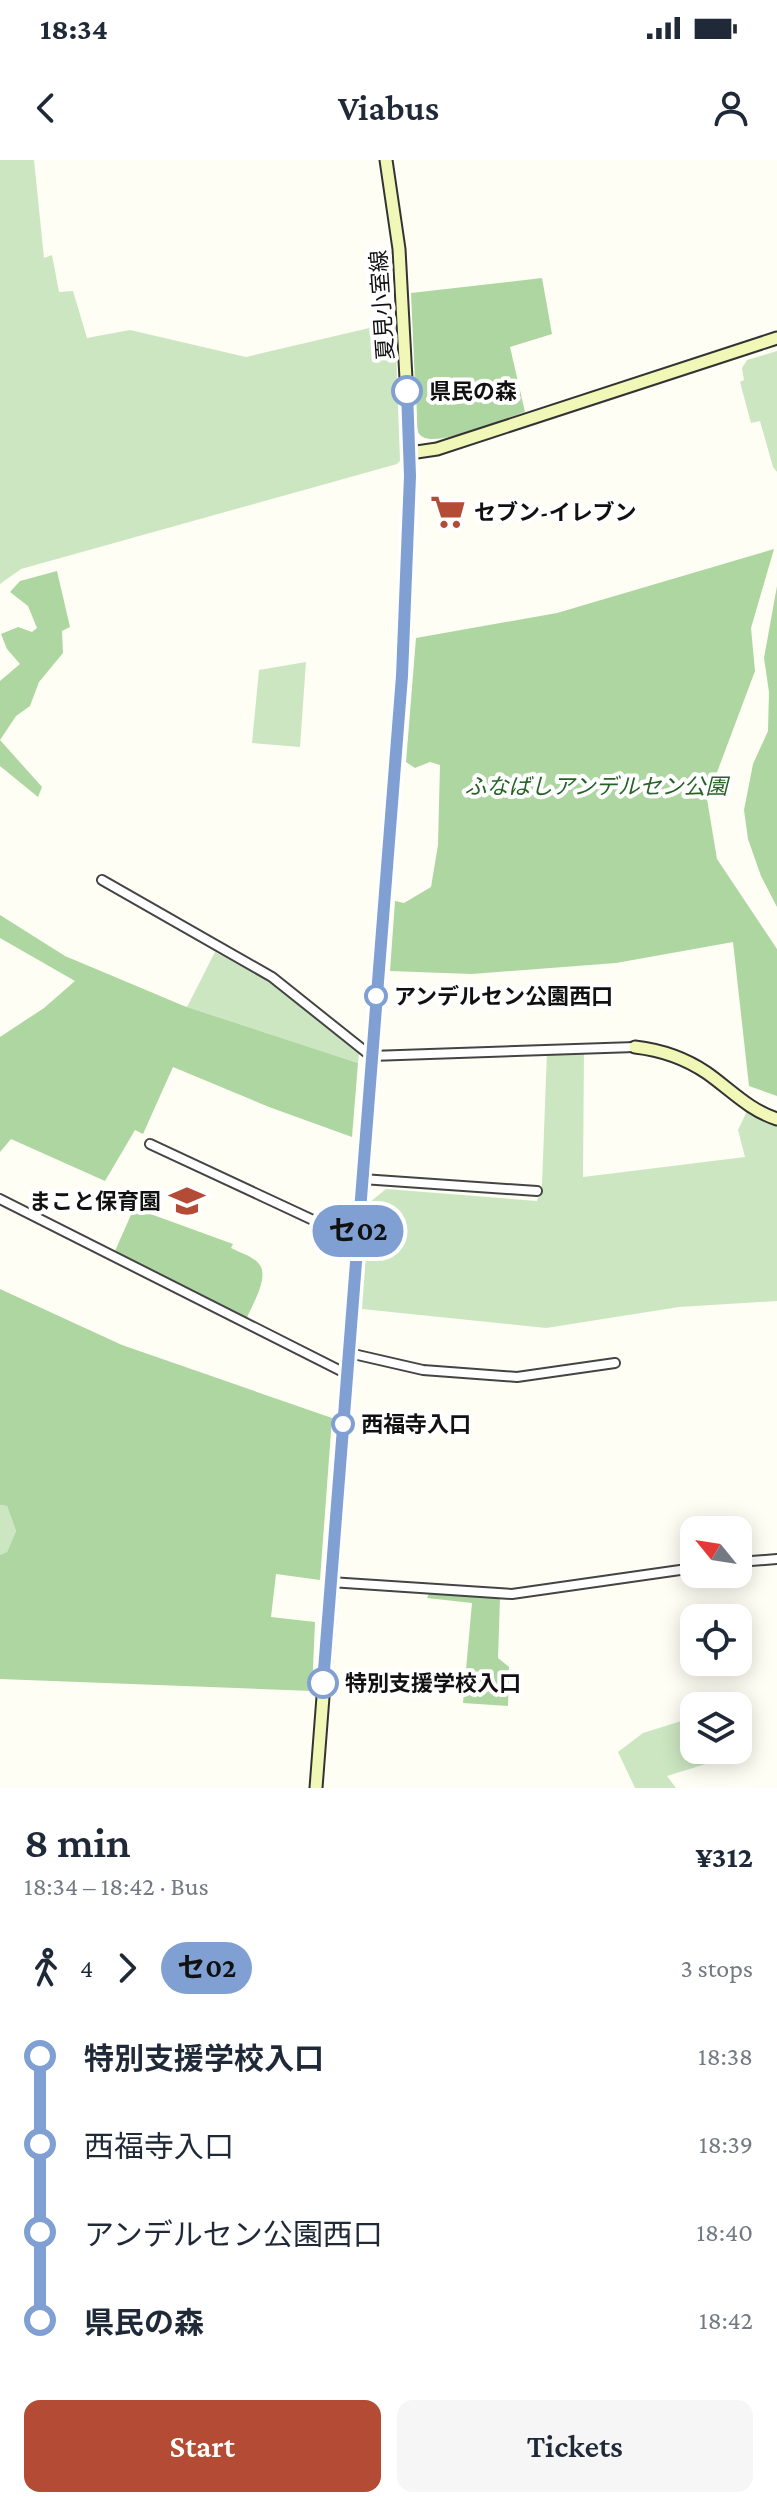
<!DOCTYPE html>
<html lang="en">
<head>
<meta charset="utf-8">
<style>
  body { margin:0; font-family:"Crimson Pro","Noto Sans JP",serif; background:#f6f6f7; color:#1f2937; height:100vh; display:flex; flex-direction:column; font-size:30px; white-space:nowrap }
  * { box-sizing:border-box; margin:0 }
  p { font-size:26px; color:#747a83 }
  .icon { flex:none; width:44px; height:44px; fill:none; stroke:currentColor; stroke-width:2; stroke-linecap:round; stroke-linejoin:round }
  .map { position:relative; height:1628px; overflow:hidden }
  .drawer { display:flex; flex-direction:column; background:#fff; flex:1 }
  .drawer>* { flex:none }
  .badge { padding:0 16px; border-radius:26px; font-size:28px; line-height:52px }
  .needle { width:52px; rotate:300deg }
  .tools { position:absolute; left:680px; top:1356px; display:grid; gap:16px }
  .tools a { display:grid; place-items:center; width:72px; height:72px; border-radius:16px; background:#fff; box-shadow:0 4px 20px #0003; font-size:40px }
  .map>.badge { position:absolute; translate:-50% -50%; box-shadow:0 0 0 4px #fff }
  .legs { display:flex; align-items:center; gap:12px; height:88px; padding:0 24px; font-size:26px }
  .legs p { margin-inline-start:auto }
  .head { display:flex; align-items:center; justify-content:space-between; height:136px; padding:0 24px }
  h1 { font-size:44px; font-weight:600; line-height:60px }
  .cta { display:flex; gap:16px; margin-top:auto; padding:16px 24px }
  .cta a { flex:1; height:92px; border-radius:16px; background:#b44b35; color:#fff; font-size:32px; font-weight:600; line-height:92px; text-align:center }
  .cta a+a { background:#f6f6f7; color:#1f2937 }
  ul { padding:0 24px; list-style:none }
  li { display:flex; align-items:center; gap:28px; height:88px; font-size:30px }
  li i { display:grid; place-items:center; width:12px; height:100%; margin:0 10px; background:currentColor }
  li i::after { content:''; width:20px; height:20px; margin:-10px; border:6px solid; border-radius:50%; background:#fff }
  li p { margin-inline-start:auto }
  li:first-child i { background:linear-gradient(#0000 50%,currentColor 0) }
  li:last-child i { background:linear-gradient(currentColor 50%,#0000 0) }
  .status { display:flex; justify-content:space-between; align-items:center; height:56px; padding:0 40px; background:#fff; direction:ltr }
  .status svg { height:22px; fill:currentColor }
  header { display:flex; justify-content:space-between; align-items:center; height:104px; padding:0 24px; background:#fff; font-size:36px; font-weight:600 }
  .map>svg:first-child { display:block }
</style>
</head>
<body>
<div class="status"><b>18:34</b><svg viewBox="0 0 49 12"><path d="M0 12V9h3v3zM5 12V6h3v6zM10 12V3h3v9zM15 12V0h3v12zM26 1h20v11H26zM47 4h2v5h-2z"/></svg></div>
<header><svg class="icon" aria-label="back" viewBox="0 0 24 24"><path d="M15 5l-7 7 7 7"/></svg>Viabus<svg class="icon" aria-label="person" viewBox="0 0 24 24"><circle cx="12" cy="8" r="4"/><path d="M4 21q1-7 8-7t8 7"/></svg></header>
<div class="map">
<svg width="777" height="1628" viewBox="0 0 777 1628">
  <rect width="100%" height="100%" fill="#fefef5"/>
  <path fill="#cce6c1" d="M 0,0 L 34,0 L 44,98 L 52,95 L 59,132 L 73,131 L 87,178 L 130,170 L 246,197 L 395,162 L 400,301 L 397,304 L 21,409 L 0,424 Z
    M 777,191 L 777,312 L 773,307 L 760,261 L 751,263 L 740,222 L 744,220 L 742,208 L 747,200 Z
    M 306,502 L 300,587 L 252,583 L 259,510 Z
    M 215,792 L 269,821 L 359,894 L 358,903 L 187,847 Z
    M 547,891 L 584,891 L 583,1017 L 745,997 L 738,970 L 747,951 L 777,964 L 777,1141 L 679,1147 L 546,1168 L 362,1149 L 370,1042 L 386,1029 L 537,1041 L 542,1025 Z
    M 0,1345 L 7,1346 L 16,1371 L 7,1392 L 0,1395 Z
    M 694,1557 L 694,1590 L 738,1590 L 738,1582 L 741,1593 L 667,1616 L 676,1628 L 635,1628 L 618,1592 L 643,1573 Z"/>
  <path fill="#add6a1" d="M 542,118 L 552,174 L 510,187 L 525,252 C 506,258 439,287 423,277 C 418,274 418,272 417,267 L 411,133 Z
    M 774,389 L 751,468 L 755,511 L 707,639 L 717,699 L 777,789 L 777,936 L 749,926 L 733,782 L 616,803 L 472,814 L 390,811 L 395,741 L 404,743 L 431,727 L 438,685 L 440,605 L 430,602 L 415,608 L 406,602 L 416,478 L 557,453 Z
    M 57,411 L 70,467 L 62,471 L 63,493 L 39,522 L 30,546 L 16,556 L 0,580 L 42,627 L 38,637 L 0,606 L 0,521 L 20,504 L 7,489 L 1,474 L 18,467 L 32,472 L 37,468 L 28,446 L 10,432 L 20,421 Z
    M 777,426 L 777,747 L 761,716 L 748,679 L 744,650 L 753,604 L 768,571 L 769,532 L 764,498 Z
    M 0,755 L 65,796 L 184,846 L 358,903 L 352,977 L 269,947 L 173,907 L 143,974 L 135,970 L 105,1021 L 11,979 L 0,992 L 0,877 L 44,848 L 75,821 L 0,778 Z
    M 134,1048 L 233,1084 L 231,1088 C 239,1092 254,1097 259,1104 C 270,1116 252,1145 247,1158 L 115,1091 Z
    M 0,1129 L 122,1185 L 332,1258 L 320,1420 L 276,1414 L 271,1457 L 315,1462 L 312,1531 L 0,1519 L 0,1395 L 7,1392 L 16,1371 L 7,1346 L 0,1345 Z
    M 429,1433 L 500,1438 L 498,1498 L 509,1507 L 508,1546 L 463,1543 L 472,1443 L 427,1438 Z"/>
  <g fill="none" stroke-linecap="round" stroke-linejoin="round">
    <g stroke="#444" stroke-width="12">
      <path id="street" d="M 102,720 L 272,817 L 371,896 L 635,887
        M 150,984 L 358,1081
        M 362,1019 L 537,1031
        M 0,1039 L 347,1214
        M 349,1193 L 423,1210 L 517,1217 L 615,1203
        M 738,1402 L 777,1399
        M 330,1422 L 512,1434 L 694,1408"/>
    </g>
    <g stroke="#333" stroke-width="15">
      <path id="secondary" d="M 410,293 L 437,289 L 777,178
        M 635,887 C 661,890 685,898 707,913 C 731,930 749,950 777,959
        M 316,1628 L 405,468 L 410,293 L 399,89 L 386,0"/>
    </g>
    <use href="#street" stroke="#fff" stroke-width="8"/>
    <use href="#secondary" stroke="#f0f7b7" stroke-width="11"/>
  </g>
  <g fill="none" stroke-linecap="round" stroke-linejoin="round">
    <g stroke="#fff" stroke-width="18">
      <path id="line-1" d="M 323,1523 L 402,516 L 410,316 L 407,231"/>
    </g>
    <use href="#line-1" stroke="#80a0d3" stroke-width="12"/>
  </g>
  <defs>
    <g id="supermarket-bare" transform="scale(2.76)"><path d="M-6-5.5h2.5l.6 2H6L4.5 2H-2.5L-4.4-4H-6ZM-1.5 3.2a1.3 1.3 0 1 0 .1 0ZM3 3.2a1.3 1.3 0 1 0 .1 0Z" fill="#b44b35" stroke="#fff" stroke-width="2.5" paint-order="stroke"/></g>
    <g id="school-bare" transform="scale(2.76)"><path d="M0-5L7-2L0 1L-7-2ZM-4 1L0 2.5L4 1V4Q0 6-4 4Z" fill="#b44b35" stroke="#fff" stroke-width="2.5" paint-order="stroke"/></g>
  </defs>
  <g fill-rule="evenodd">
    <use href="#supermarket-bare" x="448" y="352"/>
    <use href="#school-bare" x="187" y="1041"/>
  </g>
  <g fill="#fff" stroke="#80a0d3" stroke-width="4">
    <circle cx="407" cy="231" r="14"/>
    <circle cx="376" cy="836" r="10"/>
    <circle cx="343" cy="1264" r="10"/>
    <circle cx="323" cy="1523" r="14"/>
  </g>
  <g text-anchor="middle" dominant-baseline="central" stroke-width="8" stroke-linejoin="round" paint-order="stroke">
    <g font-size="22" fill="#111" stroke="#fff">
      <text transform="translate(382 145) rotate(-94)">夏見小室線</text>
    </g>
    <g font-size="22" font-weight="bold" fill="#111" stroke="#fff" text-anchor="start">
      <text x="429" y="231">県民の森</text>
      <text x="394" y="836">アンデルセン公園西口</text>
      <text x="361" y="1264">西福寺入口</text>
      <text x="345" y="1523">特別支援学校入口</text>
    </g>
    <g font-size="22" font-weight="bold" fill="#111" stroke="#fff" text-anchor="start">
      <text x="474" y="352">セブン-イレブン</text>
      <text x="161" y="1041" text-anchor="end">まこと保育園</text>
    </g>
    <g font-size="22" font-style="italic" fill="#266327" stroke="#fff">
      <text x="596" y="626">ふなばしアンデルセン公園</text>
    </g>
  </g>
</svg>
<div class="tools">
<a><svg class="needle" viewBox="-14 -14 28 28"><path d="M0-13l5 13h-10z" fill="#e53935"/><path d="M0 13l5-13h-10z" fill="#747a83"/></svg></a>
<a><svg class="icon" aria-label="locate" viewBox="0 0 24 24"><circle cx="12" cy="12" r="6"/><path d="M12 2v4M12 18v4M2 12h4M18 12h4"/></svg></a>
<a><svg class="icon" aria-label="layers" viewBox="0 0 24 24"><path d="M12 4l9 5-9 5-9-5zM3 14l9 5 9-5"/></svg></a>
</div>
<b class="badge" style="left:358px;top:1071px;background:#80a0d3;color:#111">セ02</b>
</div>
<section class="drawer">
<div class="head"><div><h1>8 min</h1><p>18:34 – 18:42 · Bus</p></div><b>¥312</b></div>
<div class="legs"><svg class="icon" aria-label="walk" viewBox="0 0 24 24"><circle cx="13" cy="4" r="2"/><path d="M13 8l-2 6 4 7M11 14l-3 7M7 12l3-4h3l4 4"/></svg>4<svg class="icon" aria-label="forward" viewBox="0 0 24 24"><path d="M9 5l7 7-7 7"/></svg><b class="badge" style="background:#80a0d3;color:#111">セ02</b><p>3 stops</p></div>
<ul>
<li><i style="color:#80a0d3"></i><b>特別支援学校入口</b><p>18:38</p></li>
<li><i style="color:#80a0d3"></i><span>西福寺入口</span><p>18:39</p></li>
<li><i style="color:#80a0d3"></i><span>アンデルセン公園西口</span><p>18:40</p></li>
<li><i style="color:#80a0d3"></i><b>県民の森</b><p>18:42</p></li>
</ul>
<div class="cta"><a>Start</a><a>Tickets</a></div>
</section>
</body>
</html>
